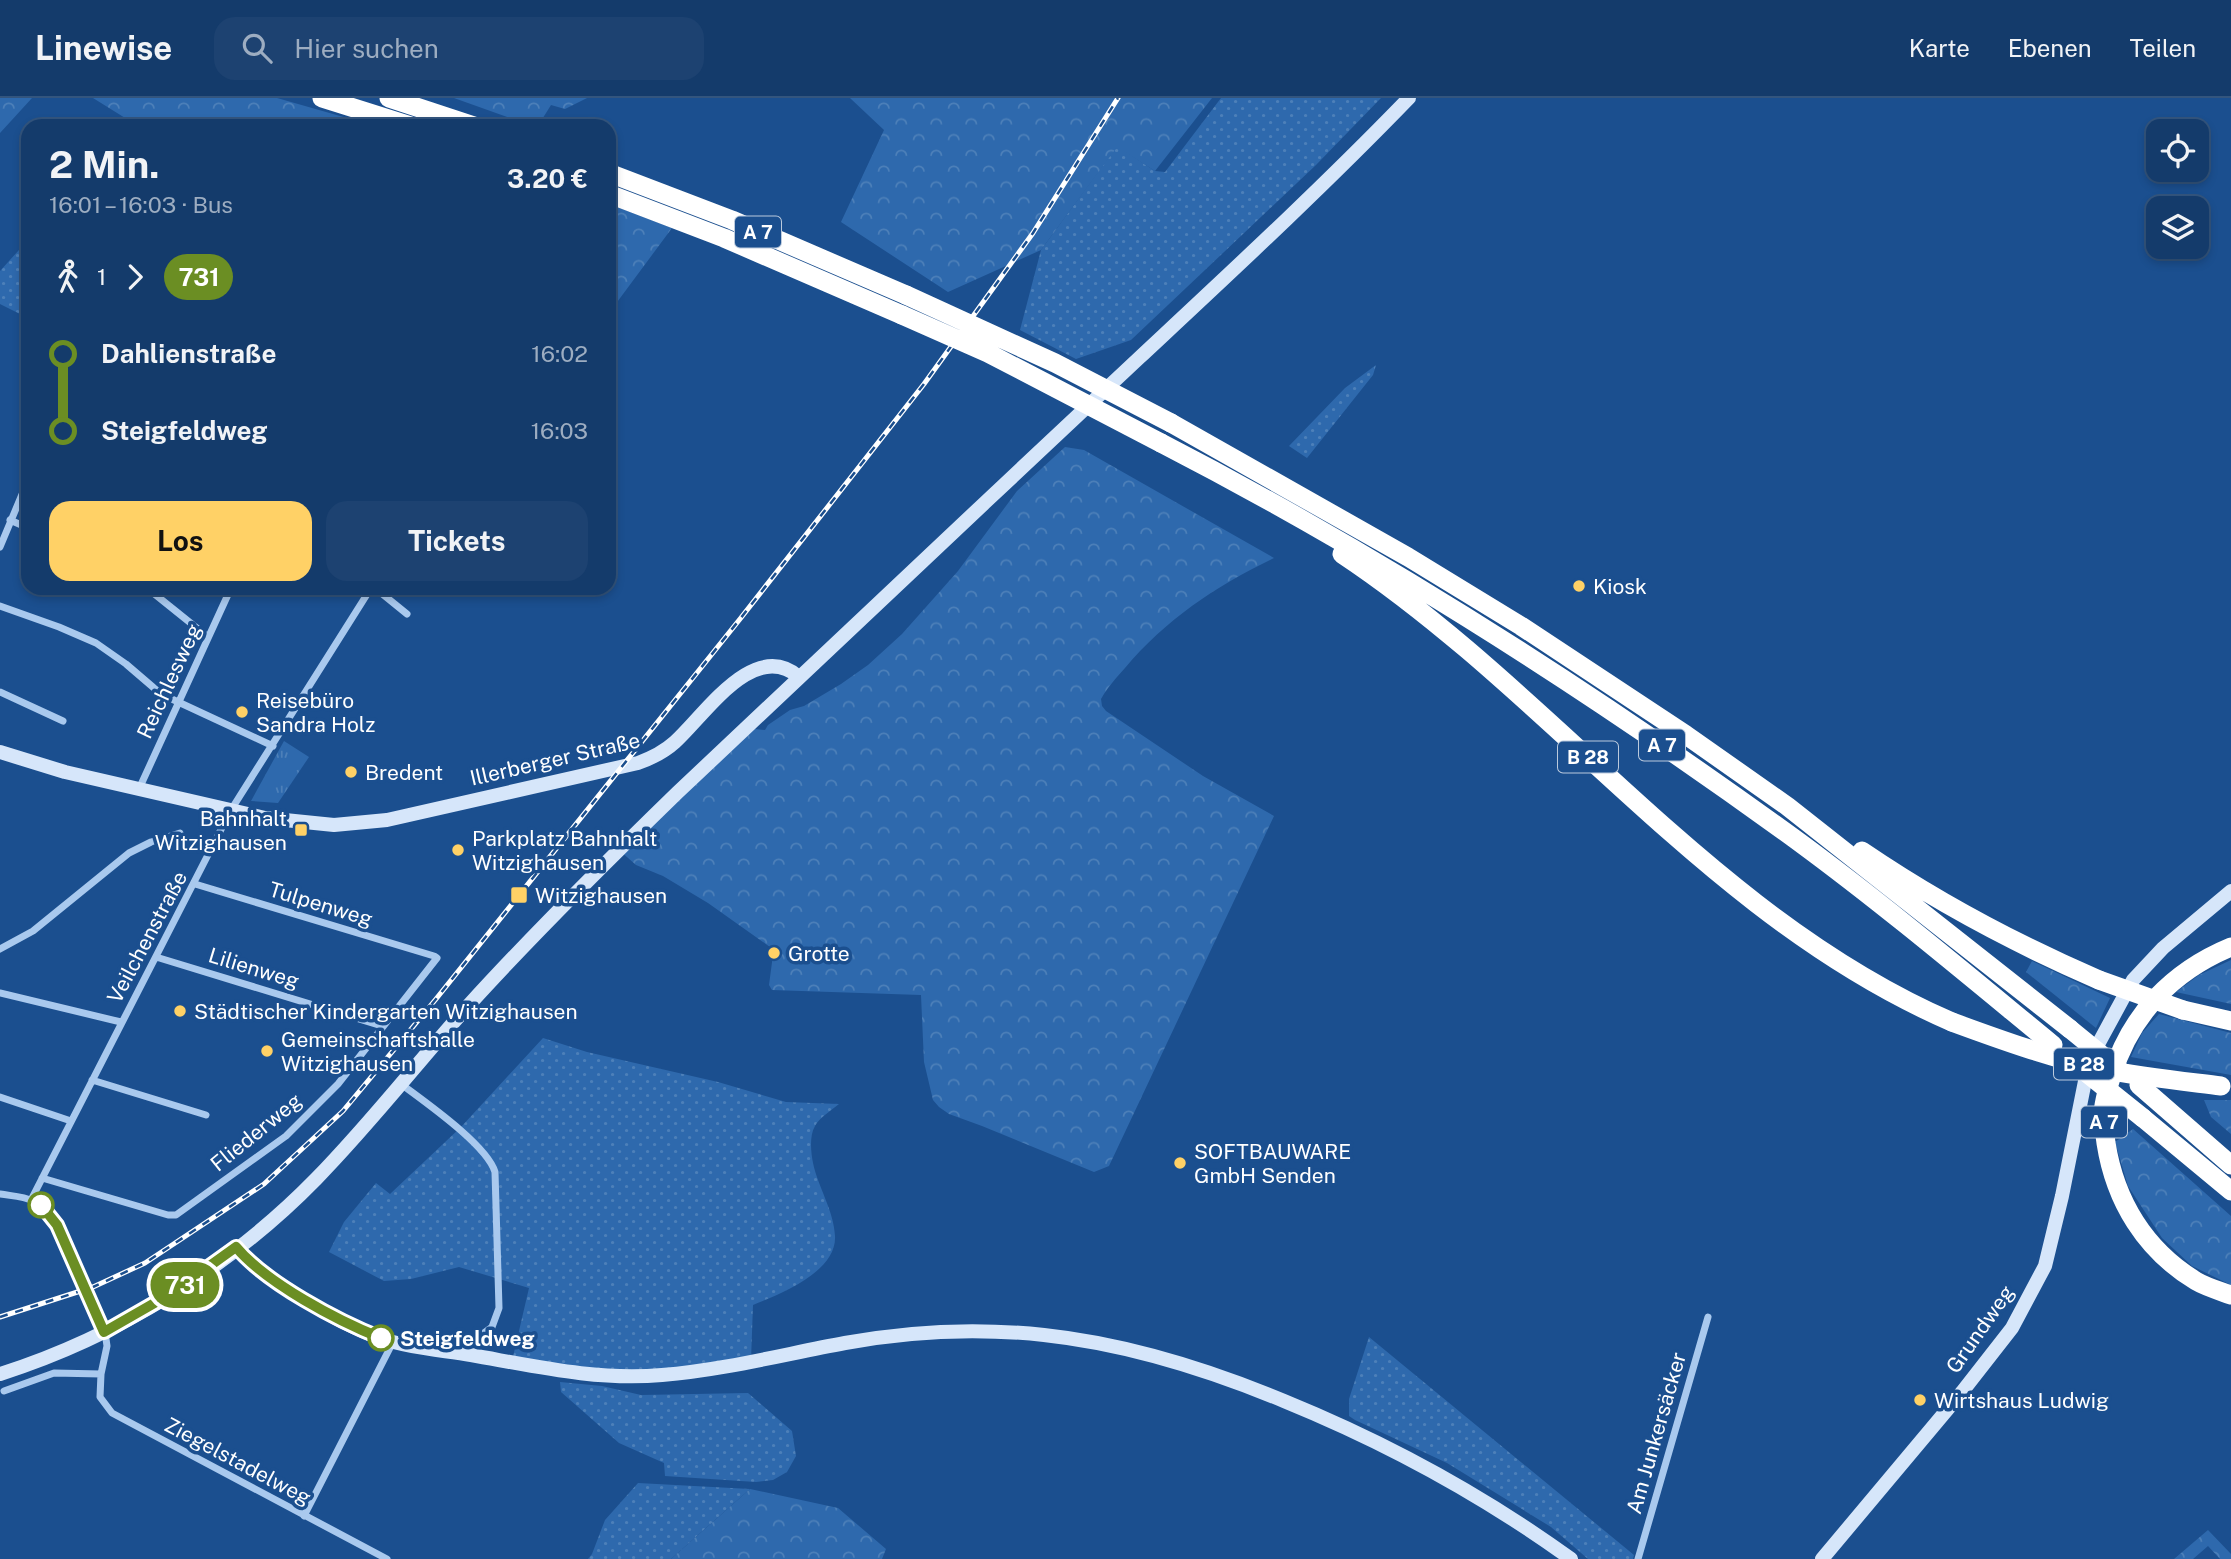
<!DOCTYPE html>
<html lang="de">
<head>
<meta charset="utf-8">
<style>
  body { margin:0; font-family:"Public Sans",sans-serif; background:#1d4271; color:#f1f3f6; height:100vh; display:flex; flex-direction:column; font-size:26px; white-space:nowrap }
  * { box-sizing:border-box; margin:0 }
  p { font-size:23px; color:#9dadc1 }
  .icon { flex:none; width:38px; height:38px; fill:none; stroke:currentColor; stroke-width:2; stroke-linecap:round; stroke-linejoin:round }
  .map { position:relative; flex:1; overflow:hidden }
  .panel { position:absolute; left:21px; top:21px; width:595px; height:476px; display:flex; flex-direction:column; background:#143b6b; border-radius:21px; box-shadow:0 4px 10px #0003,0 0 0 2px #33557e }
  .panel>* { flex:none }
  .badge { padding:0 14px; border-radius:23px; font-size:24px; line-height:46px }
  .controls { position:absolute; left:2146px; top:21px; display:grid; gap:14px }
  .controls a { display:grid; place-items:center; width:63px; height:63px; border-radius:14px; background:#143b6b; box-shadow:0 4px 10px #0003,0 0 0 2px #33557e; font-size:35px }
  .map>.badge { position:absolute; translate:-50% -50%; box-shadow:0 0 0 4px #fff }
  .legs { display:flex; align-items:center; gap:10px; height:77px; padding:0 28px; font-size:23px }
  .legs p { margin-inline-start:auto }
  .headline { display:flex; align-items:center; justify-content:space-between; height:119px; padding:0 28px }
  h1 { font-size:38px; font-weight:700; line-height:52px }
  .button { display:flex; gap:14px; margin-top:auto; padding:14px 28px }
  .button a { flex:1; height:80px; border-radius:21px; background:#ffd166; color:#111; font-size:28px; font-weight:700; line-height:80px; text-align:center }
  .button a+a { background:#1d4271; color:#f1f3f6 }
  ul { padding:0 28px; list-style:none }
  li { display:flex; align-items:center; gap:24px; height:77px; font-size:26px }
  li i { display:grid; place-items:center; width:10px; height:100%; margin:0 9px; background:currentColor }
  li i::after { content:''; width:18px; height:18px; margin:-9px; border:5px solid; border-radius:50%; background:#143b6b }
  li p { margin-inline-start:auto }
  li:first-child i { background:linear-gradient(#0000 50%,currentColor 0) }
  li:last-child i { background:linear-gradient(currentColor 50%,#0000 0) }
  header { display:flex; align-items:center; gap:42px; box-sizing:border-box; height:98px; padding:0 35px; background:#143b6b; border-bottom:2px solid #33557e }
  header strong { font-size:33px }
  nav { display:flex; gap:38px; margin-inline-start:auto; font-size:24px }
  .search { width:490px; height:63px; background:#1d4271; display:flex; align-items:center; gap:18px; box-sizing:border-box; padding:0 24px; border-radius:21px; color:#9dadc1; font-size:26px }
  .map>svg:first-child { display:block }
</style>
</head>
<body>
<header>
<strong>Linewise</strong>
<div class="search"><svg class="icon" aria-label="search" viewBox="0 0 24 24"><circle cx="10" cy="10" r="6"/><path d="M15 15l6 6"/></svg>Hier suchen</div>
<nav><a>Karte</a><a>Ebenen</a><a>Teilen</a></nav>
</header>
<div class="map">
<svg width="2231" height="1461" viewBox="0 0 2231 1461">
  <defs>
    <pattern id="grass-dots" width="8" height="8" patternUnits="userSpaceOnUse" patternTransform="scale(1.75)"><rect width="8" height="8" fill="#2e69ad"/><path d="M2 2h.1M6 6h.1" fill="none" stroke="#4d80b9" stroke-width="1.8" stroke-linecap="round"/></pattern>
    <pattern id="forest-crowns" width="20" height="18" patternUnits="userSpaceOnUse" patternTransform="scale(1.75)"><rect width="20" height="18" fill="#2e69ad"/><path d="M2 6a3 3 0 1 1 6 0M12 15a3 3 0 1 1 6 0" fill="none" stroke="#4d80b9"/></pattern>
    <pattern id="park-tufts" width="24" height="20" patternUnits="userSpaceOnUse" patternTransform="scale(1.75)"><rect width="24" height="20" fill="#2e69ad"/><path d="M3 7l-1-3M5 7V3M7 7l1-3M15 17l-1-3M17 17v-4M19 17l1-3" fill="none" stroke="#4d80b9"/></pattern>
  </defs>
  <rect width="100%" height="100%" fill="#1b4f8f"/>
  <path fill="url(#grass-dots)" d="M 1221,0 L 1381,0 L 1316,67 L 1131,242 L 1076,261 L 1020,232 L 1041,152 L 1117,48 L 1155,73 L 1165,74 Z
    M 28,142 L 28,220 L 0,206 L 0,173 Z
    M 1376,267 L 1373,277 L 1307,360 L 1289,348 L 1345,290 Z
    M 543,940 L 587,954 L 718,984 L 786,1004 L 839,1006 C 832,1012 819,1020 815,1028 C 809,1038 811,1055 813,1065 C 818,1089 834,1113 835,1138 C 837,1174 780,1196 753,1207 L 751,1262 L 660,1276 L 512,1263 L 529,1190 L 459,1169 L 411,1181 L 384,1183 L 329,1154 L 344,1124 L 376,1085 L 390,1096 L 461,1029 Z
    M 1369,1239 L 1634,1457 L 1633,1461 L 1588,1461 L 1551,1429 L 1447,1365 L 1355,1322 L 1349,1318 L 1349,1301 Z
    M 560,1284 L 602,1288 L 641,1297 L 748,1295 L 792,1333 L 796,1358 L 787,1374 L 773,1382 L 756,1384 L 665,1378 L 664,1365 L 619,1345 L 561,1294 Z
    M 638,1385 L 750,1391 L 671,1461 L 588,1461 L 592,1456 L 605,1422 Z"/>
  <path fill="url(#forest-crowns)" d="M 0,0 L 32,0 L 0,35 Z
    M 93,0 L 277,0 L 375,28 L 138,28 Z
    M 454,0 L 587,0 L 565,11 L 551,7 L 541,23 L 527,26 Z
    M 850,0 L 1212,0 L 1155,73 L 1117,49 L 1041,152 L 948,194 L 841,124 L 884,32 Z
    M 609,106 L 672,130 L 609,215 Z
    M 1065,349 L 1084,352 L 1274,460 C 1217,487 1165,522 1125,570 C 1116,580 1107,590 1101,601 L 1102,608 L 1106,613 L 1203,678 L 1274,718 L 1109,1068 L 1094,1074 L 982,1028 L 949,1016 L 939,1009 L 933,1002 L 924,964 L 921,897 L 772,892 L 769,887 L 773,857 L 770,849 L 708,805 L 663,778 L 636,767 L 619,752 L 746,630 L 765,632 L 768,627 L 790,612 L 804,608 L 841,586 L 868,567 L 902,536 L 958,473 L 1017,393 Z
    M 2231,862 L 2231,906 L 2176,894 L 2199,877 Z
    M 2032,863 L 2110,900 L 2096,930 L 2026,874 Z
    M 2159,916 L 2231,935 L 2231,977 L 2131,959 L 2142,935 Z
    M 2204,1002 L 2231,1002 L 2231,1036 L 2211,1019 Z
    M 2133,1031 L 2231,1118 L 2231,1187 L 2192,1168 L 2162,1140 L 2128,1088 L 2115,1044 Z
    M 750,1391 L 838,1410 L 886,1451 L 882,1461 L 671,1461 Z
    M 2208,1432 L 2231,1456 L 2231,1461 L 2220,1461 L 2208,1448 L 2193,1461 L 2174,1461 Z"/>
  <path fill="url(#park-tufts)" d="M 284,643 L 309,659 L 278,705 L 251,703 Z"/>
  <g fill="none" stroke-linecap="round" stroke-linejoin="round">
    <path stroke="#a9c9ee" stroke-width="7" d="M 10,422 L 28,430
      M 0,449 L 28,382
      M 147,490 L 208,539
      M 375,490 L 407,516
      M 0,508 L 59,529 L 96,545 L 126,566 L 161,596 L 273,648
      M 0,594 L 63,623
      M 139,691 L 231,490
      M 0,851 L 33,833 L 129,755 L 151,744 L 180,735
      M 156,859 L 382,928
      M 0,895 L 121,924
      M 92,982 L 206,1017
      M 401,986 C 425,1004 487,1047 495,1074 L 499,1210 L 492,1229 L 459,1253
      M 0,999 L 71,1023
      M 42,1080 L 168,1117 L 176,1117 L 286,1038 L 338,986 L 437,860 L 434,858 L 195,786
      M 0,1096 C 11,1098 23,1098 33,1103 C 59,1115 70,1154 80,1178
      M 31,1102 L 231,712 L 371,490
      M 96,1216 L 105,1234 L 107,1248 L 101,1276 L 100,1299 L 112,1315 L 387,1461
      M 4,1293 L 54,1275 L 101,1276
      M 304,1418 L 393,1244
      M 1638,1461 L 1708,1219"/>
    <path stroke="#d6e6fa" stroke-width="14" d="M 0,654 L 65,674 L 265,720 L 334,727 L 387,722 L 638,665 C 652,660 664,654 675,644 C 705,617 754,540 799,579
      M 236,1149 C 263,1181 340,1226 380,1240 C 409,1250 441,1252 471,1257 C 534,1268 598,1283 662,1277 C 724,1272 785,1256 845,1245 C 910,1233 979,1230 1044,1237 C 1128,1246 1207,1271 1284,1303 C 1387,1345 1481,1396 1571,1461
      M 0,1276 C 117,1239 230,1169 316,1081 C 370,1026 417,965 468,908 C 535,834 606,764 677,695 C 830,549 985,405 1139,260 C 1230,175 1322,90 1409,0
      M 1822,1461 L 1962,1294 L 2012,1230 L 2045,1168 L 2062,1098 L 2089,963 L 2133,882 L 2163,850 L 2231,793"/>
    <path stroke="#fff" stroke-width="19" d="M 322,0 L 411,28
      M 389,0 L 474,28
      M 609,75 L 732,122 L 906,197
      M 609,96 L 724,140 L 902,217
      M 1171,325 L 1408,459 L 1521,528 L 1686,637 L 1787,708 L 2070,931
      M 1161,345 C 1386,461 1594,595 1799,744 C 1886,808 1969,878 2053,947
      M 1342,456 C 1557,599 1711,820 1952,924
      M 1862,753 C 1937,804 2016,846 2099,882
      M 2231,849 C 2173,873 2131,916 2112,977 C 2108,989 2103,1005 2103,1018 C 2103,1027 2105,1036 2106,1045 C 2115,1103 2145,1152 2196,1183 C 2206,1189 2220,1193 2231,1197
      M 2183,912 L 2231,923
      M 2139,987 L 2231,1067
      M 2143,1020 L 2231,1093"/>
    <g stroke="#fff" stroke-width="5">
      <path id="rail" d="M 0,1219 L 93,1189 L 145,1165 L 264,1086 L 343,1013 L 436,901 L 740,521 L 924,286 L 1033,135 L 1118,0"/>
    </g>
    <use href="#rail" stroke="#1b4f8f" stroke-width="2.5" stroke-dasharray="8" stroke-linecap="butt"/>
    <path stroke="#a9c9ee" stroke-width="7" d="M 80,1178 L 96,1216"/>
    <path stroke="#fff" stroke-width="19" d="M 906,197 L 1055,265 L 1171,325
      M 902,217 L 988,255 L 1161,345
      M 2099,882 L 2183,912
      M 1952,924 C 2001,942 2051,960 2102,971 C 2142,979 2181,983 2221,988
      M 2070,931 L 2119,971
      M 2078,968 L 2143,1020"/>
  </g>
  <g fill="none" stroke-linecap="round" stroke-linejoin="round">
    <g stroke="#fff" stroke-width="16">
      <path id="line-1" d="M 41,1107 L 57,1127 L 104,1234 L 172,1195 L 236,1149 C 266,1185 338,1223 381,1240"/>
    </g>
    <use href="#line-1" stroke="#6b8e23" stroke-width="10"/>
  </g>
  <g fill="#ffd166" stroke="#1b4f8f" stroke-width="2.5">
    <circle cx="1579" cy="488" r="7"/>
    <circle cx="242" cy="614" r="7"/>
    <circle cx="351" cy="674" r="7"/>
    <rect x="294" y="725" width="14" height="14" rx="3.5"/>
    <circle cx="458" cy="752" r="7"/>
    <rect x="510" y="788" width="18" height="18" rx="3.5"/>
    <circle cx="774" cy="855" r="7"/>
    <circle cx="180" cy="913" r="7"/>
    <circle cx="267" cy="953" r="7"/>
    <circle cx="1180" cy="1065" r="7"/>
    <circle cx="1920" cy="1302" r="7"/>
  </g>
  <g fill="#fff" stroke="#6b8e23" stroke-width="3.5">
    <circle cx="41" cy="1107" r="12"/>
    <circle cx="381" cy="1240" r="12"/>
  </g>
  <g text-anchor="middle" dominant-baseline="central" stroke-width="7" stroke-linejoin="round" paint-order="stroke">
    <g fill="#1b4f8f" stroke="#bbcadd" stroke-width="2">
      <rect x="735" y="118.5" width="46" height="31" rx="5"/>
      <rect x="1639" y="631.5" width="46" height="31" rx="5"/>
      <rect x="1558" y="643.5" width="60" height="31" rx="5"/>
      <rect x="2054" y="950.5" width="60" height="31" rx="5"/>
      <rect x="2081" y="1008.5" width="46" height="31" rx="5"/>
    </g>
    <g font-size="19" font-weight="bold" fill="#fff">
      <text x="758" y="134">A 7</text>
      <text x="1662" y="647">A 7</text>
      <text x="1588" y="659">B 28</text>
      <text x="2084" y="966">B 28</text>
      <text x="2104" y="1024">A 7</text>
    </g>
    <g font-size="21" fill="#fff" stroke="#1b4f8f" text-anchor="start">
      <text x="1593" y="488">Kiosk</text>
      <text x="256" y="602">Reisebüro<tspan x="256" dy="24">Sandra Holz</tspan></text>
      <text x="365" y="674">Bredent</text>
      <text x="287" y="720" text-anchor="end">Bahnhalt<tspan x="287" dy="24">Witzighausen</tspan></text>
      <text x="472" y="740">Parkplatz Bahnhalt<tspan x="472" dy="24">Witzighausen</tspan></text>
      <text x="535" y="797">Witzighausen</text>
      <text x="788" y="855">Grotte</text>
      <text x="194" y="913">Städtischer Kindergarten Witzighausen</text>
      <text x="281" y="941">Gemeinschaftshalle<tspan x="281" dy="24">Witzighausen</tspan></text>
      <text x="1194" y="1053">SOFTBAUWARE<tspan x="1194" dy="24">GmbH Senden</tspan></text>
      <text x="1934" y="1302">Wirtshaus Ludwig</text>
    </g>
    <g font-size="21" fill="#fff" stroke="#1b4f8f">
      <text transform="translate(169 583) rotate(-65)">Reichlesweg</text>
      <text transform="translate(555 661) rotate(-13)">Illerberger Straße</text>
      <text transform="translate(321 806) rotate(17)">Tulpenweg</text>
      <text transform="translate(147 839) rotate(-62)">Veilchenstraße</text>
      <text transform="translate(254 870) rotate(17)">Lilienweg</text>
      <text transform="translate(256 1034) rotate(-39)">Fliederweg</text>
      <text transform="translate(1980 1231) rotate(-55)">Grundweg</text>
      <text transform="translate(1656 1335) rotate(-74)">Am Junkersäcker</text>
      <text transform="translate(238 1363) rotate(28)">Ziegelstadelweg</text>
    </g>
    <g font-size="21" font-weight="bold" fill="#fff" stroke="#1b4f8f" text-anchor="start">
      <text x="400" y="1240">Steigfeldweg</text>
    </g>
  </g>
</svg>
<div class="controls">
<a><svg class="icon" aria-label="locate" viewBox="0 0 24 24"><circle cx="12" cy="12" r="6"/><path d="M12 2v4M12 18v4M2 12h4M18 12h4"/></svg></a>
<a><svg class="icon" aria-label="layers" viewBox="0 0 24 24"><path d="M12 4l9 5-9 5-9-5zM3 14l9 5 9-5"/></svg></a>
</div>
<b class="badge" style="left:185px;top:1187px;background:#6b8e23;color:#fff">731</b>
<section class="panel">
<div class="headline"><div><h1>2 Min.</h1><p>16:01 – 16:03 · Bus</p></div><b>3.20 €</b></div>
<div class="legs"><svg class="icon" aria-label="walk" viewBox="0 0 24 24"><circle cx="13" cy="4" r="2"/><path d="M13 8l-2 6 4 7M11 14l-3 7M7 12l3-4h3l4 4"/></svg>1<svg class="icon" aria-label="forward" viewBox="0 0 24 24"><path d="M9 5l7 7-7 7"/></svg><b class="badge" style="background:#6b8e23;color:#fff">731</b></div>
<ul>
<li><i style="color:#6b8e23"></i><b>Dahlienstraße</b><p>16:02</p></li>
<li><i style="color:#6b8e23"></i><b>Steigfeldweg</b><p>16:03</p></li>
</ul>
<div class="button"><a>Los</a><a>Tickets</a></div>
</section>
</div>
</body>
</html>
